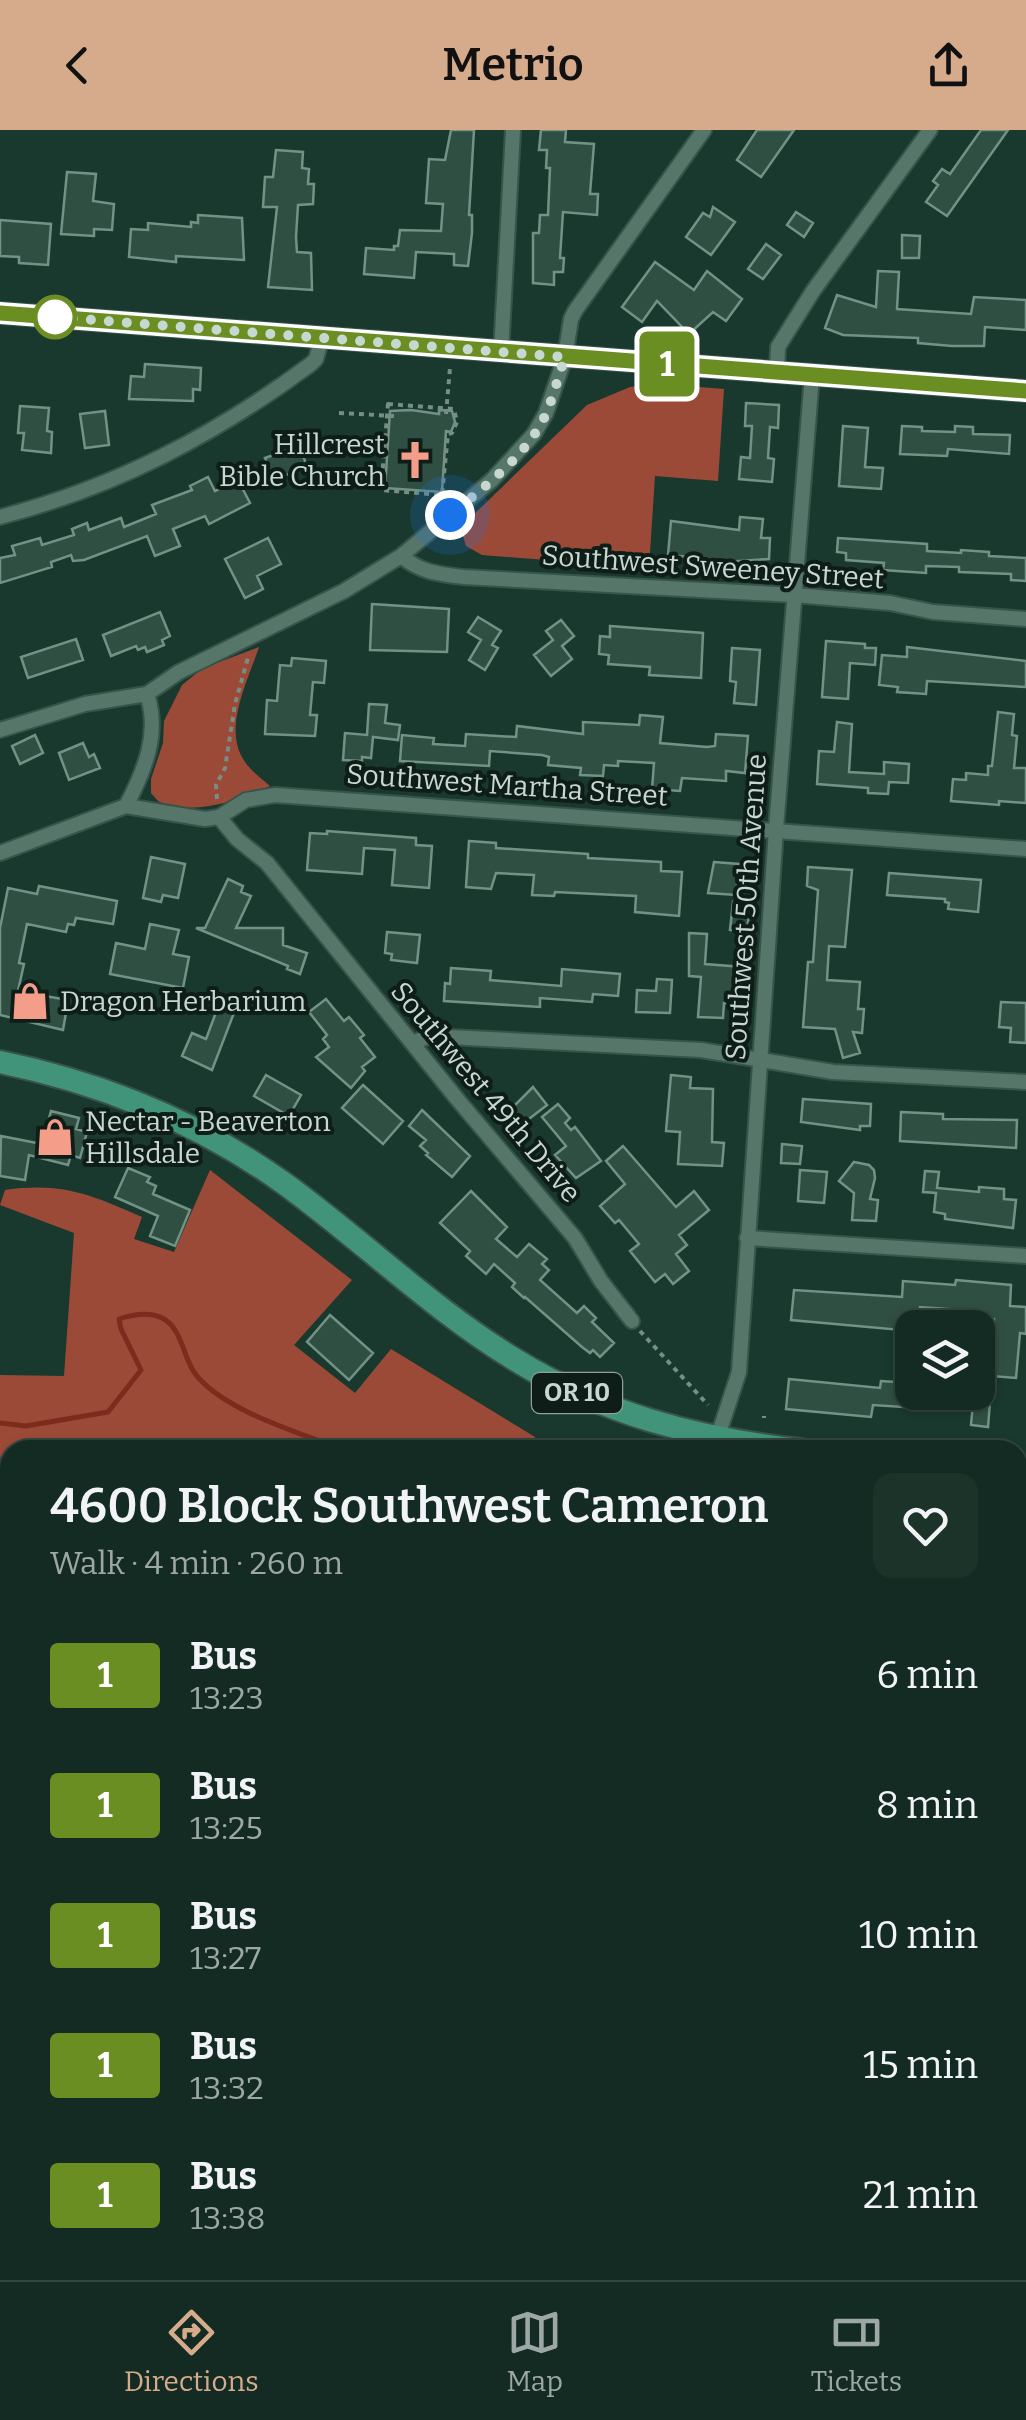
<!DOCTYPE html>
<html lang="en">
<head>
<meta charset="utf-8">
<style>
  body { margin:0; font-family:Bitter,serif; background:#1c332a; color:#f1f3f6; height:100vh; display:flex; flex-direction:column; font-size:38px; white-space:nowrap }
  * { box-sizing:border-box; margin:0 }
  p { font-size:32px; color:#9da7a5 }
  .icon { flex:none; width:55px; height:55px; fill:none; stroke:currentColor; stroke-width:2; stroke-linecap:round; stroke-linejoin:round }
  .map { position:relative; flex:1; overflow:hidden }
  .side { position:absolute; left:0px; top:1310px; width:1028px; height:840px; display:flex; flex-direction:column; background:#132b22; border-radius:30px 30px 0 0; box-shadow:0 2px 8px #0004,0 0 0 2px #324740 }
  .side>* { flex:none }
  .badge { padding:0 20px; border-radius:8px; font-size:35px; line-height:65px }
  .buttons { position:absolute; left:895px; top:1180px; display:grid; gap:20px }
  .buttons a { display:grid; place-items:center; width:100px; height:100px; border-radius:20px; background:#132b22; box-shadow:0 2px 8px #0004,0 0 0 2px #324740; font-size:50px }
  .you { position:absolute; width:50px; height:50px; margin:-25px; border:8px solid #fff; border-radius:50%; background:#1a73e8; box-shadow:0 0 0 15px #1a73e833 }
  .map>.badge { position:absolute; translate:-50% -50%; box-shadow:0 0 0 5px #fff }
  .round { display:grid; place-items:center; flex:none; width:105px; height:105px; border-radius:20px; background:#1c332a }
  .overview { display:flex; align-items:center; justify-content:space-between; height:170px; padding:0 50px }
  h1 { font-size:48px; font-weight:600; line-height:75px }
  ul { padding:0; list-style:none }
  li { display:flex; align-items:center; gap:30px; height:130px; padding:0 50px }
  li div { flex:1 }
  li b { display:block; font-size:38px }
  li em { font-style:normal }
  li .badge { min-width:110px; font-weight:700; text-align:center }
  header { display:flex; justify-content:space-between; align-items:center; height:130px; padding:0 50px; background:#d6ab8b; color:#111; font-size:45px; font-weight:600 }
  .dock { display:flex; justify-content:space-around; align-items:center; height:140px; border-top:2px solid #324740; background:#132b22; font-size:28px; color:#9da7a5 }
  .dock a { display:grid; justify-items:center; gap:5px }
  .dock .active { color:#d6ab8b }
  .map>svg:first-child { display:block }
</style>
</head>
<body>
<header><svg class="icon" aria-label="back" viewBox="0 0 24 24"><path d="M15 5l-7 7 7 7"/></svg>Metrio<svg class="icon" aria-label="share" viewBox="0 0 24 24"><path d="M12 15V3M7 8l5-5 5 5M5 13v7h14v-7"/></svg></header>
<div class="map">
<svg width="1026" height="2150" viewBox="0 0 1026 2150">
  <rect width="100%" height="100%" fill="#19392e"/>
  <path fill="#9c4a38" d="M 661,254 L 724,259 L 718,351 L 655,346 L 649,438 L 482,425 L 466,416 L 462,403 L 468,390 L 587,275 L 630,257 Z
    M 259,517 C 249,548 224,595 242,627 C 248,639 261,648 270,656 C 237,671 193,687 158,671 L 151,663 L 151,649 L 163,613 L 164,591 L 182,555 L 203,538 Z
    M 210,1040 L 352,1150 L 294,1215 L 355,1263 L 391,1219 L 535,1307 L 530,1320 L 10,1320 L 10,1326 L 0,1330 L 0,1245 L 64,1246 L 74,1103 L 0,1075 L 5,1060 C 63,1052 91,1065 142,1087 L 134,1109 L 174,1122 Z
    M 680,2140 L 954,2140 L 950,2150 L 679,2150 Z"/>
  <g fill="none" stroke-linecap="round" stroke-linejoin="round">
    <path stroke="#7b2c1c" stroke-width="5" d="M 0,1293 L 26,1296 L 108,1282 L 141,1240 L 121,1199 L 119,1189 C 134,1184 150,1181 164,1189 C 182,1200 183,1226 194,1242 C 220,1280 303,1304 344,1320
      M 1018,1486 L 1026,1487
      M 1018,1803 L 1026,1784
      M 821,2150 L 831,2140"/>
  </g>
  <path fill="#304f43" stroke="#719285" stroke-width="2.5" d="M 451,0 L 474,0 L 469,85 L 472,85 L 472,103 L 468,136 L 454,135 L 454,124 L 416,122 L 414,148 L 364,144 L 366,118 L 394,120 L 394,116 L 398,116 L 400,100 L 441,101 L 443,74 L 426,73 L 429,29 L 445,30 Z
    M 541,0 L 566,0 L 565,12 L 594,14 L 590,64 L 598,64 L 597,85 L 563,82 L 560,128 L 564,128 L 563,142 L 554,142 L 554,155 L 533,153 L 533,103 L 539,103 L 540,85 L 548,85 L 550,38 L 546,38 L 547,20 L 539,20 Z
    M 757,0 L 794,0 L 761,47 L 737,30 Z
    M 981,0 L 1008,0 L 947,86 L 926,72 L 938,55 L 933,51 L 942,39 L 950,44 Z
    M 276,20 L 303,22 L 302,38 L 309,39 L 308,54 L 314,54 L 313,74 L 298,75 L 296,107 L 297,122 L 311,123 L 312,160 L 268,157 L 277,77 L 263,77 L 265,47 L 273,47 Z
    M 67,42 L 96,44 L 93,71 L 114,74 L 112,100 L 94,99 L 94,106 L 61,104 Z
    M 713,77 L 735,92 L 711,125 L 686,107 L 703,83 L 710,87 Z
    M 796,82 L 813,93 L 804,107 L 787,95 Z
    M 198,85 L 242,88 L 244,130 L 176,126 L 176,132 L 129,127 L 131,99 L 148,100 L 148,93 L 191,97 L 191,92 L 198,93 Z
    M 0,90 L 51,94 L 48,135 L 19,133 L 19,127 L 0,126 Z
    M 902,105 L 920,106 L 919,128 L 902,128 Z
    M 766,114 L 781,125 L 763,149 L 748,139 Z
    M 655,132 L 694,160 L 707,141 L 742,169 L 726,191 L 713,182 L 689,204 L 657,171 L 642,192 L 622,177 Z
    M 878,141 L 899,142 L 897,179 L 971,184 L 974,167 L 1026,170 L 1026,200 L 985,197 L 984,216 L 952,216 L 918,213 L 918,208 L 843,205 L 825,198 L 837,165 L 876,177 Z
    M 145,234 L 201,238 L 200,260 L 193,259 L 193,271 L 129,269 L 131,246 L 144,247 Z
    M 746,273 L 779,275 L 778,298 L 770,297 L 768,328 L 774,329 L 772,352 L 739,349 L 741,327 L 750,328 L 752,296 L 745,296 Z
    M 20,276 L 49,278 L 47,301 L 52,302 L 51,323 L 22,320 L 24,303 L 18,303 Z
    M 411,280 L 439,284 L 439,280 L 452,281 L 455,292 L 451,302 L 446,301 L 442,362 L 385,358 L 390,281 Z
    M 105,281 L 109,315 L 85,318 L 80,284 Z
    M 843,296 L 868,298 L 865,337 L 883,338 L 881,359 L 839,356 Z
    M 902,296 L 922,297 L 922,301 L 955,302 L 955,296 L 973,297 L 973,304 L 1010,305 L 1009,324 L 948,319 L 947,326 L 900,324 Z
    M 290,319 L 293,324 L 301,321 L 308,338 L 268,351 L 263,337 L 268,334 L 265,328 Z
    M 208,347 L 215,361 L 238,350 L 250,373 L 209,394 L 205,386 L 173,399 L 180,416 L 155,426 L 147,406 L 84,430 L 73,431 L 71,425 L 51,432 L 52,437 L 0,453 L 0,428 L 15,425 L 12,416 L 40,408 L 42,415 L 74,405 L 72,399 L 87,393 L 89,400 L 121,388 L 124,397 L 156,384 L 152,375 L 192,360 L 190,356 Z
    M 740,387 L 763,389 L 761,408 L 770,408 L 769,429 L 726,432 L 726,437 L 712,436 L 712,429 L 668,425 L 671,391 L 739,400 Z
    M 268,408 L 281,434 L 257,446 L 263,459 L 245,468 L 225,429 Z
    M 838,408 L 927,414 L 927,421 L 961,423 L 961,420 L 989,422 L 989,426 L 1026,428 L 1026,451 L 1011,450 L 1011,444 L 959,442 L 959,437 L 926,436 L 926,443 L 883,440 L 884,433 L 846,430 L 846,423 L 837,422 Z
    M 372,474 L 449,479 L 447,522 L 370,520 Z
    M 160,482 L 170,506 L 162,510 L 164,515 L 147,522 L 145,517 L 138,520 L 136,516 L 111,526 L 103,505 Z
    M 478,487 L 501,501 L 492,515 L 498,518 L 485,540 L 469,530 L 481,510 L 468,502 Z
    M 561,490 L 574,506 L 562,516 L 572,529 L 551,546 L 534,525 L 553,510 L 546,501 Z
    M 610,496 L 703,503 L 701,548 L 649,545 L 650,537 L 608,534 L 609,525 L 599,524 L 600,506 L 610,507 Z
    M 76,509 L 83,530 L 28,548 L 21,527 Z
    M 826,511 L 865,514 L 865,518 L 876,518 L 875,535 L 850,533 L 848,569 L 822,567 Z
    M 907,517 L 1026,531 L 1026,557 L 927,551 L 926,564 L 897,562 L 898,557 L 879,555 L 882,525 L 907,527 Z
    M 732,518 L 760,520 L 756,575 L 734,573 L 736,552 L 730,551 Z
    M 292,528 L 326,531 L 324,553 L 313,552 L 310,585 L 317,585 L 315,606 L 265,604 L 267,570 L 277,571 L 280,535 L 291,536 Z
    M 369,574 L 387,575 L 385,593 L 400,595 L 398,610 L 373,607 L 371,628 L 362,627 L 362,631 L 343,630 L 345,603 L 367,605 Z
    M 998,582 L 1014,584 L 1012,605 L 1017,606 L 1014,638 L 1026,638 L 1026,673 L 999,671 L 999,675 L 951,671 L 953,649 L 966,650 L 966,643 L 988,645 L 988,636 L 992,636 Z
    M 640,585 L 663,587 L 660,613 L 707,617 L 715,616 L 716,604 L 748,606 L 745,643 L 726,641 L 726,651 L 682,648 L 680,661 L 652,659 L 654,633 L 618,631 L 618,636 L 604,635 L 603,646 L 580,645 L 581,638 L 548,635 L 549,627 L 542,625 L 490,621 L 489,636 L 400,631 L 402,605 L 434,608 L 433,614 L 465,616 L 466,604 L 516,607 L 517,596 L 583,604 L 583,592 L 639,595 Z
    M 837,592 L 852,594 L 849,642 L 884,644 L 884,632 L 909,634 L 908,653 L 889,652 L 888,664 L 868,663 L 868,658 L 817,654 L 819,621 L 834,622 Z
    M 35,605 L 43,623 L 20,634 L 12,616 Z
    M 83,613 L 89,627 L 94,624 L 100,638 L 69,650 L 59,623 Z
    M 327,701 L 416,708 L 416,715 L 432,716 L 429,758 L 392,755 L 395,720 L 364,718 L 362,744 L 307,740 L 310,703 L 327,704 Z
    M 469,711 L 496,713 L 496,718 L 588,724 L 588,728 L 661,732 L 661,741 L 682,742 L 679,786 L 635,782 L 636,766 L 555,762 L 554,766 L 532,765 L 534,745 L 496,743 L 491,759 L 466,757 Z
    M 151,727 L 185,734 L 178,768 L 163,765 L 161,772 L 143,768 Z
    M 714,732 L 739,734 L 736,765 L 708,763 Z
    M 808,737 L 852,740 L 845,817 L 829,816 L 827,850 L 860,852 L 858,879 L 864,879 L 862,903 L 853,902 L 860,923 L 843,928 L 835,899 L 803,897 L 808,832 L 813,832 L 818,760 L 807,756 Z
    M 889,743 L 981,750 L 978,782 L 948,779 L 949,773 L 945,772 L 945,769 L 887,765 Z
    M 228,749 L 243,756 L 241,762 L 251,766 L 236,798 L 283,798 L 283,815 L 307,823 L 300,844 L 287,839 L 288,836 L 196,798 L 205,798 Z
    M 39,756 L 117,771 L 113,794 L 76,788 L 74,795 L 68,794 L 66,802 L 27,794 L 19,833 L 24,834 L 18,861 L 62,869 L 61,876 L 67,877 L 63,900 L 0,885 L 0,798 L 8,758 L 37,764 Z
    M 733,772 L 750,774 L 747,802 L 730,800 Z
    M 150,794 L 179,800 L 173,824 L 189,827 L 183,858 L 110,844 L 116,813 L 145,819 Z
    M 387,802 L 420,805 L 417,833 L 391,830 L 392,824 L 385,823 Z
    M 689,803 L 707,804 L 705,834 L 743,837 L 741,874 L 724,873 L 723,888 L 698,887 L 701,847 L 689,846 Z
    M 451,838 L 491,841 L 490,850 L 561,856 L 562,839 L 620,844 L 618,866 L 593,864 L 592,872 L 540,868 L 540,877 L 444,871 L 445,853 L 450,854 Z
    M 657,849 L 672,850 L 670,883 L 636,882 L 637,860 L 656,861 Z
    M 221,869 L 237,875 L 212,940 L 182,926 L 192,903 L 206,909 Z
    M 326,869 L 344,891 L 349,887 L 364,905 L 360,908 L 375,927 L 362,937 L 365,941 L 351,958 L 316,927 L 329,917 L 323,909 L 327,905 L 309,882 Z
    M 1001,872 L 1026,873 L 1026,913 L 1010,912 L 1011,898 L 999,897 Z
    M 266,945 L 301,965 L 289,986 L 254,966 Z
    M 671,945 L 691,947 L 690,958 L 713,959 L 712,1012 L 724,1013 L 722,1036 L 678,1034 L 680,1002 L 666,1001 Z
    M 363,955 L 403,991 L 383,1014 L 342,978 Z
    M 533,957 L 547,975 L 525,992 L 512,978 Z
    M 803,969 L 871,974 L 870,996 L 860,996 L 860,1000 L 801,992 Z
    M 558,974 L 570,988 L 565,993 L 571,1000 L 575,997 L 601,1031 L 576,1048 L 555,1025 L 566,1016 L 542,987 Z
    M 422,980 L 470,1026 L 452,1047 L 426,1025 L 428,1023 L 420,1016 L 426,1010 L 409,996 Z
    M 51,981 L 79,988 L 76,999 L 87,1002 L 80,1028 L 71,1025 L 68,1035 L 29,1025 L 25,1050 L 0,1046 L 1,1006 L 42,1014 Z
    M 901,982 L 943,984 L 943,989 L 1017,990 L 1016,1018 L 900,1011 Z
    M 782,1014 L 802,1016 L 800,1034 L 781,1033 Z
    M 623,1016 L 676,1077 L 694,1061 L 709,1080 L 679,1105 L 687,1115 L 676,1124 L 689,1141 L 673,1154 L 665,1144 L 655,1152 L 630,1121 L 639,1114 L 619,1090 L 615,1093 L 600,1076 L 625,1054 L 606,1031 Z
    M 854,1032 L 869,1035 L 874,1040 L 875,1048 L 870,1069 L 878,1070 L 876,1091 L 852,1090 L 854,1063 L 839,1051 Z
    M 128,1038 L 150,1047 L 147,1052 L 156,1056 L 153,1064 L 190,1080 L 175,1116 L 150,1106 L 158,1086 L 115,1067 Z
    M 800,1040 L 827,1042 L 824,1073 L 798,1071 Z
    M 925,1041 L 939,1042 L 937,1058 L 979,1062 L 979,1057 L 1004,1059 L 1004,1069 L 1016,1070 L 1013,1098 L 945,1089 L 945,1084 L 934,1082 L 936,1063 L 923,1062 Z
    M 471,1061 L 507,1097 L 496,1109 L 517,1127 L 529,1114 L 547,1129 L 542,1134 L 549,1140 L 540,1150 L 577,1183 L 584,1176 L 596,1188 L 592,1192 L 614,1213 L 600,1227 L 593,1220 L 590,1223 L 582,1217 L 525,1167 L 524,1168 L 512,1157 L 515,1153 L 494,1134 L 486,1144 L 466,1126 L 470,1121 L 440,1093 Z
    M 956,1150 L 1011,1155 L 1010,1176 L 1026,1177 L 1026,1204 L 1020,1203 L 1016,1248 L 992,1246 L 988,1297 L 971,1295 L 974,1262 L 978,1262 L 978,1220 L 993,1221 L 994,1189 L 975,1187 L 975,1181 L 920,1177 L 919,1198 L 912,1198 L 912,1201 L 791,1190 L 794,1160 L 902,1167 L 903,1151 L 955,1155 Z
    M 330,1185 L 373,1223 L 349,1250 L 307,1212 Z
    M 789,1249 L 880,1258 L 881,1251 L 912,1253 L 912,1262 L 919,1262 L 918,1278 L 873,1275 L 871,1287 L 786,1279 Z"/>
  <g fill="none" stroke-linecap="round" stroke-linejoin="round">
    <g stroke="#38544a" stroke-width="18">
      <path id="street" d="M 501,223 L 513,0
        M 777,242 L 778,217 L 813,161 L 930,0
        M 0,387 C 116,357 215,305 311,234 L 316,229 L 322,207
        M 401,426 C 420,442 438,444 463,447 L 794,465 L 890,473 L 933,482 L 1026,489
        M 0,600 L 85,574 L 147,564 L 179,542 L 344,461 L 401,426 L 492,350 L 534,304 L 546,283 L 565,227 L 571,189 L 575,181 L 704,0
        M 126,676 C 145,640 160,603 147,564
        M 219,687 L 237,709 L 267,733 L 458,970 L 575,1108 L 601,1151 L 632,1191
        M 0,723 L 126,676 L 205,689 L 219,687 L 246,670 L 275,665 L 1026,719
        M 412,913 L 430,906 L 701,920 L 833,942 L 1026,952
        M 747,1108 L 1026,1126
        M 717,1309 L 739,1242 L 776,699 L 812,245
        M 0,1456 L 10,1453
        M 0,1735 L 10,1735
        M 0,2118 L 10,2115
        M 568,2140 L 569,2150
        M 334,2150 L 334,2140"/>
    </g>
    <g stroke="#38544a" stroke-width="24">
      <path id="secondary" d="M 0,183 L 1026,261
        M 1018,2029 L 1026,2008
        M 970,2150 L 974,2140"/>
    </g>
    <g stroke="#38544a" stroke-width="26">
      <path id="primary" d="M 0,932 C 102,953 200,993 285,1054 C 362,1110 432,1179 514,1229 C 603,1284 699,1309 801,1320
        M 1018,1338 L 1026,1339"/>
    </g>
    <path stroke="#768e85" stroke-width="4" stroke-dasharray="5 5" stroke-linecap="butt" d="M 388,274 L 454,279 L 457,292 L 452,303 L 448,304 L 442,365 L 381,360 Z
      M 339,283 L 395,286
      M 446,284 L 450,238
      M 217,669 L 216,655 L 225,638 L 235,574 L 249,524
      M 640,1201 L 708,1275
      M 764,1288 L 764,1286
      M 1018,1732 L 1026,1734"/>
    <use href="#street" stroke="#557669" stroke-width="14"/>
    <use href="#secondary" stroke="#557669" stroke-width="20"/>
    <use href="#primary" stroke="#41947a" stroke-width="22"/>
  </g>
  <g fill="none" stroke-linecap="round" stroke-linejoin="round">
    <g stroke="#fff" stroke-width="22">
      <path id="line" d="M 0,183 L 1026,261"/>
    </g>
    <use href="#line" stroke="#6b8e23" stroke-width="15"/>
    <path stroke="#c7d8d1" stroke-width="10" stroke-dasharray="0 18" d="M 55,187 L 565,227 C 558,247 553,269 544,288 C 524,328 484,357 450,385"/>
  </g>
  <defs>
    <g id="church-bare" transform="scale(3)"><path d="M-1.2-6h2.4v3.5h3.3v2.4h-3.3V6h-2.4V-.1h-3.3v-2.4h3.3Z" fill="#f49e8a" stroke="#0f1d18" stroke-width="2.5" paint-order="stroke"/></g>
    <g id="shop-bare" transform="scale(3)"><path d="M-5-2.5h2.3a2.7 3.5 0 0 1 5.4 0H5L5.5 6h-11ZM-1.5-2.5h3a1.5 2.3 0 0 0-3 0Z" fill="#f49e8a" stroke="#0f1d18" stroke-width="2.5" paint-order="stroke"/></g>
  </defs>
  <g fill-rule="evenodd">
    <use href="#church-bare" x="415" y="330"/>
    <use href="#shop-bare" x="30" y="871"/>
    <use href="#shop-bare" x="55" y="1007"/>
  </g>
  <circle fill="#fff" stroke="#6b8e23" stroke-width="5" cx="55" cy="187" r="20"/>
  <g text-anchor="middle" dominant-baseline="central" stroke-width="8" stroke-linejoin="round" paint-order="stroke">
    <rect fill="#0f1d18" stroke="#90a09a" stroke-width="2.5" x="532" y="1243" width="90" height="40" rx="8"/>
    <g font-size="25" font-weight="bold" fill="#c7d8d1">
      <text x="577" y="1263">OR 10</text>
    </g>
    <g font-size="28" fill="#c7d8d1" stroke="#0f1d18" text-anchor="start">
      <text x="385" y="314" text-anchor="end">Hillcrest<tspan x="385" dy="32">Bible Church</tspan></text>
      <text x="60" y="871">Dragon Herbarium</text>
      <text x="85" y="991">Nectar - Beaverton<tspan x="85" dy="32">Hillsdale</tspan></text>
    </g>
    <g font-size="28" fill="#c7d8d1" stroke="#0f1d18">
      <text transform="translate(713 437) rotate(4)">Southwest Sweeney Street</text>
      <text transform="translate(507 655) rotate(4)">Southwest Martha Street</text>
      <text transform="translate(746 777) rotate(-86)">Southwest 50th Avenue</text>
      <text transform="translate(486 962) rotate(50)">Southwest 49th Drive</text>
    </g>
  </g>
</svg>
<div class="buttons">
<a><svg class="icon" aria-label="layers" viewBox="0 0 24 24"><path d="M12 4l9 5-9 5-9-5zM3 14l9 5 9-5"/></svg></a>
</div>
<div class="you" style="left:450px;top:385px"></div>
<b class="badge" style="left:667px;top:234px;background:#6b8e23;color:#fff">1</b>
<section class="side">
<div class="overview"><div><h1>4600 Block Southwest Cameron</h1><p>Walk · 4 min · 260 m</p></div><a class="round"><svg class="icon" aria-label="heart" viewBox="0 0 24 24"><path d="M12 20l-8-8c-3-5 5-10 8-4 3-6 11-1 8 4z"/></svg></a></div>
<ul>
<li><span class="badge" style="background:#6b8e23;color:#fff">1</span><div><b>Bus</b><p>13:23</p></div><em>6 min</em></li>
<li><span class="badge" style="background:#6b8e23;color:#fff">1</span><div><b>Bus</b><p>13:25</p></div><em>8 min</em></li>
<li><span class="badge" style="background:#6b8e23;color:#fff">1</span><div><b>Bus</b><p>13:27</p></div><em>10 min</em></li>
<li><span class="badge" style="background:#6b8e23;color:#fff">1</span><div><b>Bus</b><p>13:32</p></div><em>15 min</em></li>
<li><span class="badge" style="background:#6b8e23;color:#fff">1</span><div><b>Bus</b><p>13:38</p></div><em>21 min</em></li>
</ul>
</section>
</div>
<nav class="dock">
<a class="active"><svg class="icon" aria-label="directions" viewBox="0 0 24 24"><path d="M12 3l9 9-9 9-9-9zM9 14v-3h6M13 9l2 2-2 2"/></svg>Directions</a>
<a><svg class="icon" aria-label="map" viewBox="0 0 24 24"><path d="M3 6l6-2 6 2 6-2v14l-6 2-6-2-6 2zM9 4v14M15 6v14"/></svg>Map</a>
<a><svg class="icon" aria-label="tickets" viewBox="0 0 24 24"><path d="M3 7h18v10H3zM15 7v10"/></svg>Tickets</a>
</nav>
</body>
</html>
